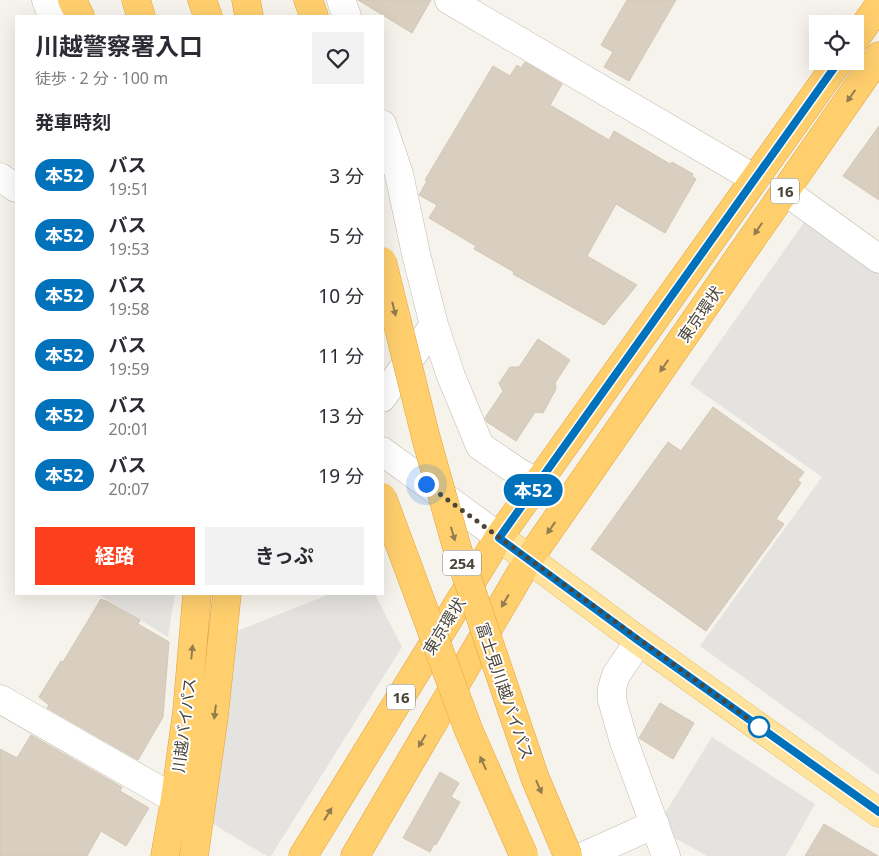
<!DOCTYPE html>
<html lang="ja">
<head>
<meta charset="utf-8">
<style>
  body { margin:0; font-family:"Noto Sans","Noto Sans JP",sans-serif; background:#f2f2f3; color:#2b2b33; height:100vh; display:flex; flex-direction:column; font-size:19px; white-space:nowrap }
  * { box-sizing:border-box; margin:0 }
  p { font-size:16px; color:#7c7c81 }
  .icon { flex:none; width:28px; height:28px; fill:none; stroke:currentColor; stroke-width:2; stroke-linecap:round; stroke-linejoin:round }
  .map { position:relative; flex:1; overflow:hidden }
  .panel { position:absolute; left:15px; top:15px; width:369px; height:580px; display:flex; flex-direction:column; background:#fff; border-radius:0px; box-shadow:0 5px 20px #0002 }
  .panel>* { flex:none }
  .badge { padding:0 10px; border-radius:16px; font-size:18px; line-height:32px }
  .tools { position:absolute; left:809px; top:15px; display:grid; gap:10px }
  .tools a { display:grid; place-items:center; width:55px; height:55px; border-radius:0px; background:#fff; box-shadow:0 5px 20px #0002; font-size:25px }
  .you { position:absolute; width:25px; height:25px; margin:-12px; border:4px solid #fff; border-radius:50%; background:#1a73e8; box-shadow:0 0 0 8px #1a73e833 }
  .map>.badge { position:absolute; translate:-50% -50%; box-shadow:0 0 0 2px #fff }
  h2 { padding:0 20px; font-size:19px; line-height:45px }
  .round { display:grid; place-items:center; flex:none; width:52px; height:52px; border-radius:0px; background:#f2f2f3 }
  .summary { display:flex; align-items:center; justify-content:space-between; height:85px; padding:0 20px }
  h1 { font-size:24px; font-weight:700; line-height:38px }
  .action { display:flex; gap:10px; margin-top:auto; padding:10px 20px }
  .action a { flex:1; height:58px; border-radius:0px; background:#fc3f1d; color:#fff; font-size:20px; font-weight:700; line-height:58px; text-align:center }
  .action a+a { background:#f2f2f3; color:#2b2b33 }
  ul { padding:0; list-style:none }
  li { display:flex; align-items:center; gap:15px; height:60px; padding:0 20px }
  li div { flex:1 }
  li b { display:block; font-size:19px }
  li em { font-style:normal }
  li .badge { min-width:55px; font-weight:700; text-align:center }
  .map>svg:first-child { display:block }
</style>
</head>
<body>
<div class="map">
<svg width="879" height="856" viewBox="0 0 879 856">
  <rect width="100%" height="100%" fill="#f6f3ec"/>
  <path fill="#e5e3e0" d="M 805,221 L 879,273 L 879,775 L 700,646 L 822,477 L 690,384 Z
    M 98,594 L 175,594 L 168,637 Z
    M 330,594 L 375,594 L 402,647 L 271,856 L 267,856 L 211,823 L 237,631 Z
    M 712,737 L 815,804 L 786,856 L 707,856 L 669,835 L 662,818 Z"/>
  <path fill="#d8cfc1" stroke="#d3c7b4" d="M 358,0 L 431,0 L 412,33 Z
    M 627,0 L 676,0 L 629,81 L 604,67 L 613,52 L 601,45 Z
    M 525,62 L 562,84 L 550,105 L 609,140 L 614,131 L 670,164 L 672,162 L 693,174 L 692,176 L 696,179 L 665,233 L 616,204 L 587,256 L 637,285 L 604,325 L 513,274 L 514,272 L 474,249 L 476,246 L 429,218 L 437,205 L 419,195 L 427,181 L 425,180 L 493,66 L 510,76 L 517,65 L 521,68 Z
    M 879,126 L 879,200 L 843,176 Z
    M 538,339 L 570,360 L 555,383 L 556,389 L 543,413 L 535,412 L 516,441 L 487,422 L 485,418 L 503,391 L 499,383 L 510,367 L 519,367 Z
    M 713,407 L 804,472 L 798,480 L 801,483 L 776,519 L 784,524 L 706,631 L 591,549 L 668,442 L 681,451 Z
    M 101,599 L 105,601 L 105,600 L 140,620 L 138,624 L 169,642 L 163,717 L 138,760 L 47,708 L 49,705 L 39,697 L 61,661 L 63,662 Z
    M 660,703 L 694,723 L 673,759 L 639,738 Z
    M 31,735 L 122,787 L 120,791 L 149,808 L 126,846 L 101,831 L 87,856 L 0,856 L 0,749 L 17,758 Z
    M 440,772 L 459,783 L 451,797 L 460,802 L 436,845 L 434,844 L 430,852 L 403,838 Z
    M 824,824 L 878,856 L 805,856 Z"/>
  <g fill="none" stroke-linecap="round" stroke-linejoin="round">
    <g stroke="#c2bbae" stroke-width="29">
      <path id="minor" d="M 46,0 L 52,16
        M 341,0 L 347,16
        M 449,0 L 755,179
        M 382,124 L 399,174 L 416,254 L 434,325 L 451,376 L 480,446 L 518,472 L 538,483
        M 0,177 L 16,188
        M 785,191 L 879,259
        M 382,398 L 434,325
        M 382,451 L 499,537
        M 639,641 L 616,675 L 612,688 L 612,700 L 624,742 L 666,856
        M 0,699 L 175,799
        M 584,856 L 655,824"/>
    </g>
    <g stroke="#e6c16a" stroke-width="29">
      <path id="major" d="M 499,537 L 639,641 L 879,813"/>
    </g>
    <g stroke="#e0a43c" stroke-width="29">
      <path id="highway" d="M 72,0 L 80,16
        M 136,0 L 141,16
        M 202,0 L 208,16
        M 246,0 L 249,16
        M 308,0 L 314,16
        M 855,39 L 879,5
        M 165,856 L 175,799 L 187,711 L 197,594
        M 194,856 L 214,716 L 227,594
        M 303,856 L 499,537 L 839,61
        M 355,856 L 529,559 L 879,56"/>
    </g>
    <use href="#minor" stroke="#fff" stroke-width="28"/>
    <use href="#major" stroke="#ffe39c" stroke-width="28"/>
    <use href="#highway" stroke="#ffcf6e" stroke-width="28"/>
    <g stroke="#e0a43c" stroke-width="29" stroke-linecap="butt">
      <path id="highway-bridge" d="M 382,261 L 426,438 L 457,548 L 535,778 L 568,856
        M 382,497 L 469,731 L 524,856"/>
    </g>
    <use href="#highway-bridge" stroke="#ffcf6e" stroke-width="28"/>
  </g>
  <defs><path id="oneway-solid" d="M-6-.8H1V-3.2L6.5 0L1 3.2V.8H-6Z" transform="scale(1.25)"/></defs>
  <g fill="#937c4e">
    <use href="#oneway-solid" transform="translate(851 96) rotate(125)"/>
    <use href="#oneway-solid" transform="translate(758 229) rotate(124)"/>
    <use href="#oneway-solid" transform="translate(394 309) rotate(76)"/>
    <use href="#oneway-solid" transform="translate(664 366) rotate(125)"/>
    <use href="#oneway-solid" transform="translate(551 528) rotate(125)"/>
    <use href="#oneway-solid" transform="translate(453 534) rotate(74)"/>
    <use href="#oneway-solid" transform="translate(505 601) rotate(120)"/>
    <use href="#oneway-solid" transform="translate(192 652) rotate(-84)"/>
    <use href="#oneway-solid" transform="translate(215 712) rotate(97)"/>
    <use href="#oneway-solid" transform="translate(422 741) rotate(120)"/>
    <use href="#oneway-solid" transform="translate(483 763) rotate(-114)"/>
    <use href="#oneway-solid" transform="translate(539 787) rotate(67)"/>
    <use href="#oneway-solid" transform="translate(328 814) rotate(-58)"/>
  </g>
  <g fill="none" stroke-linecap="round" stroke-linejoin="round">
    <g stroke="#fff" stroke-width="11">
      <path id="line" d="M 839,61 L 499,538 L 639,641 L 879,812"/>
    </g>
    <use href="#line" stroke="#0072bc" stroke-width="8"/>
    <path stroke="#4b4439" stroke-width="5" stroke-dasharray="0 9" d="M 426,484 L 761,728 L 759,727"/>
  </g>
  <circle fill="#fff" stroke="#0072bc" stroke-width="2.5" cx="759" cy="727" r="10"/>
  <g text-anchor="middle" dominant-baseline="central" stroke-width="4" stroke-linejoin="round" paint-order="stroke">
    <g fill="#fff" stroke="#817c74" stroke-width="1">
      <rect x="771" y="178.5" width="28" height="25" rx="4"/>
      <rect x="443" y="550.5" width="38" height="25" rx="4"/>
      <rect x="387" y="684.5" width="28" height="25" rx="4"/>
    </g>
    <g font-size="15" font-weight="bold" fill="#4b4439">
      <text x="785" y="191">16</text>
      <text x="462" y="563">254</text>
      <text x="401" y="697">16</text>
    </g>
    <g font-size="16" fill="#4b4439" stroke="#fff">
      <text transform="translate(700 314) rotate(-55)">東京環状</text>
      <text transform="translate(444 626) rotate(-58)">東京環状</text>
      <text transform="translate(505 691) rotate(71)">富士見川越バイパス</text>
      <text transform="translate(184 725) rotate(-83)">川越バイパス</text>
    </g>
  </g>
</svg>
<div class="tools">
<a><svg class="icon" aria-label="locate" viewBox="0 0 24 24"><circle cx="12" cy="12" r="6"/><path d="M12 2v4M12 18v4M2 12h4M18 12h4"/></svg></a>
</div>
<div class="you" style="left:426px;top:484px"></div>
<b class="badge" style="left:533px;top:490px;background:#0072bc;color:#fff">本52</b>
<section class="panel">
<div class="summary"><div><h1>川越警察署入口</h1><p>徒歩 · 2 分 · 100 m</p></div><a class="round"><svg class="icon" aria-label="heart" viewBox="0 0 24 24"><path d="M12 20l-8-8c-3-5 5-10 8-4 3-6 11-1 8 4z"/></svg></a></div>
<h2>発車時刻</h2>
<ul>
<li><span class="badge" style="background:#0072bc;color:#fff">本52</span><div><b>バス</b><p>19:51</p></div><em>3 分</em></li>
<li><span class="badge" style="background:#0072bc;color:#fff">本52</span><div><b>バス</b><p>19:53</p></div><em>5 分</em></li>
<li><span class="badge" style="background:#0072bc;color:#fff">本52</span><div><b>バス</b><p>19:58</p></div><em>10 分</em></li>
<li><span class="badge" style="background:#0072bc;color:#fff">本52</span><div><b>バス</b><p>19:59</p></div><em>11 分</em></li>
<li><span class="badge" style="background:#0072bc;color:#fff">本52</span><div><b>バス</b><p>20:01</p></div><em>13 分</em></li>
<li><span class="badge" style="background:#0072bc;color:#fff">本52</span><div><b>バス</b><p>20:07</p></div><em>19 分</em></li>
</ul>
<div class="action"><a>経路</a><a>きっぷ</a></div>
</section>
</div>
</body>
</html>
